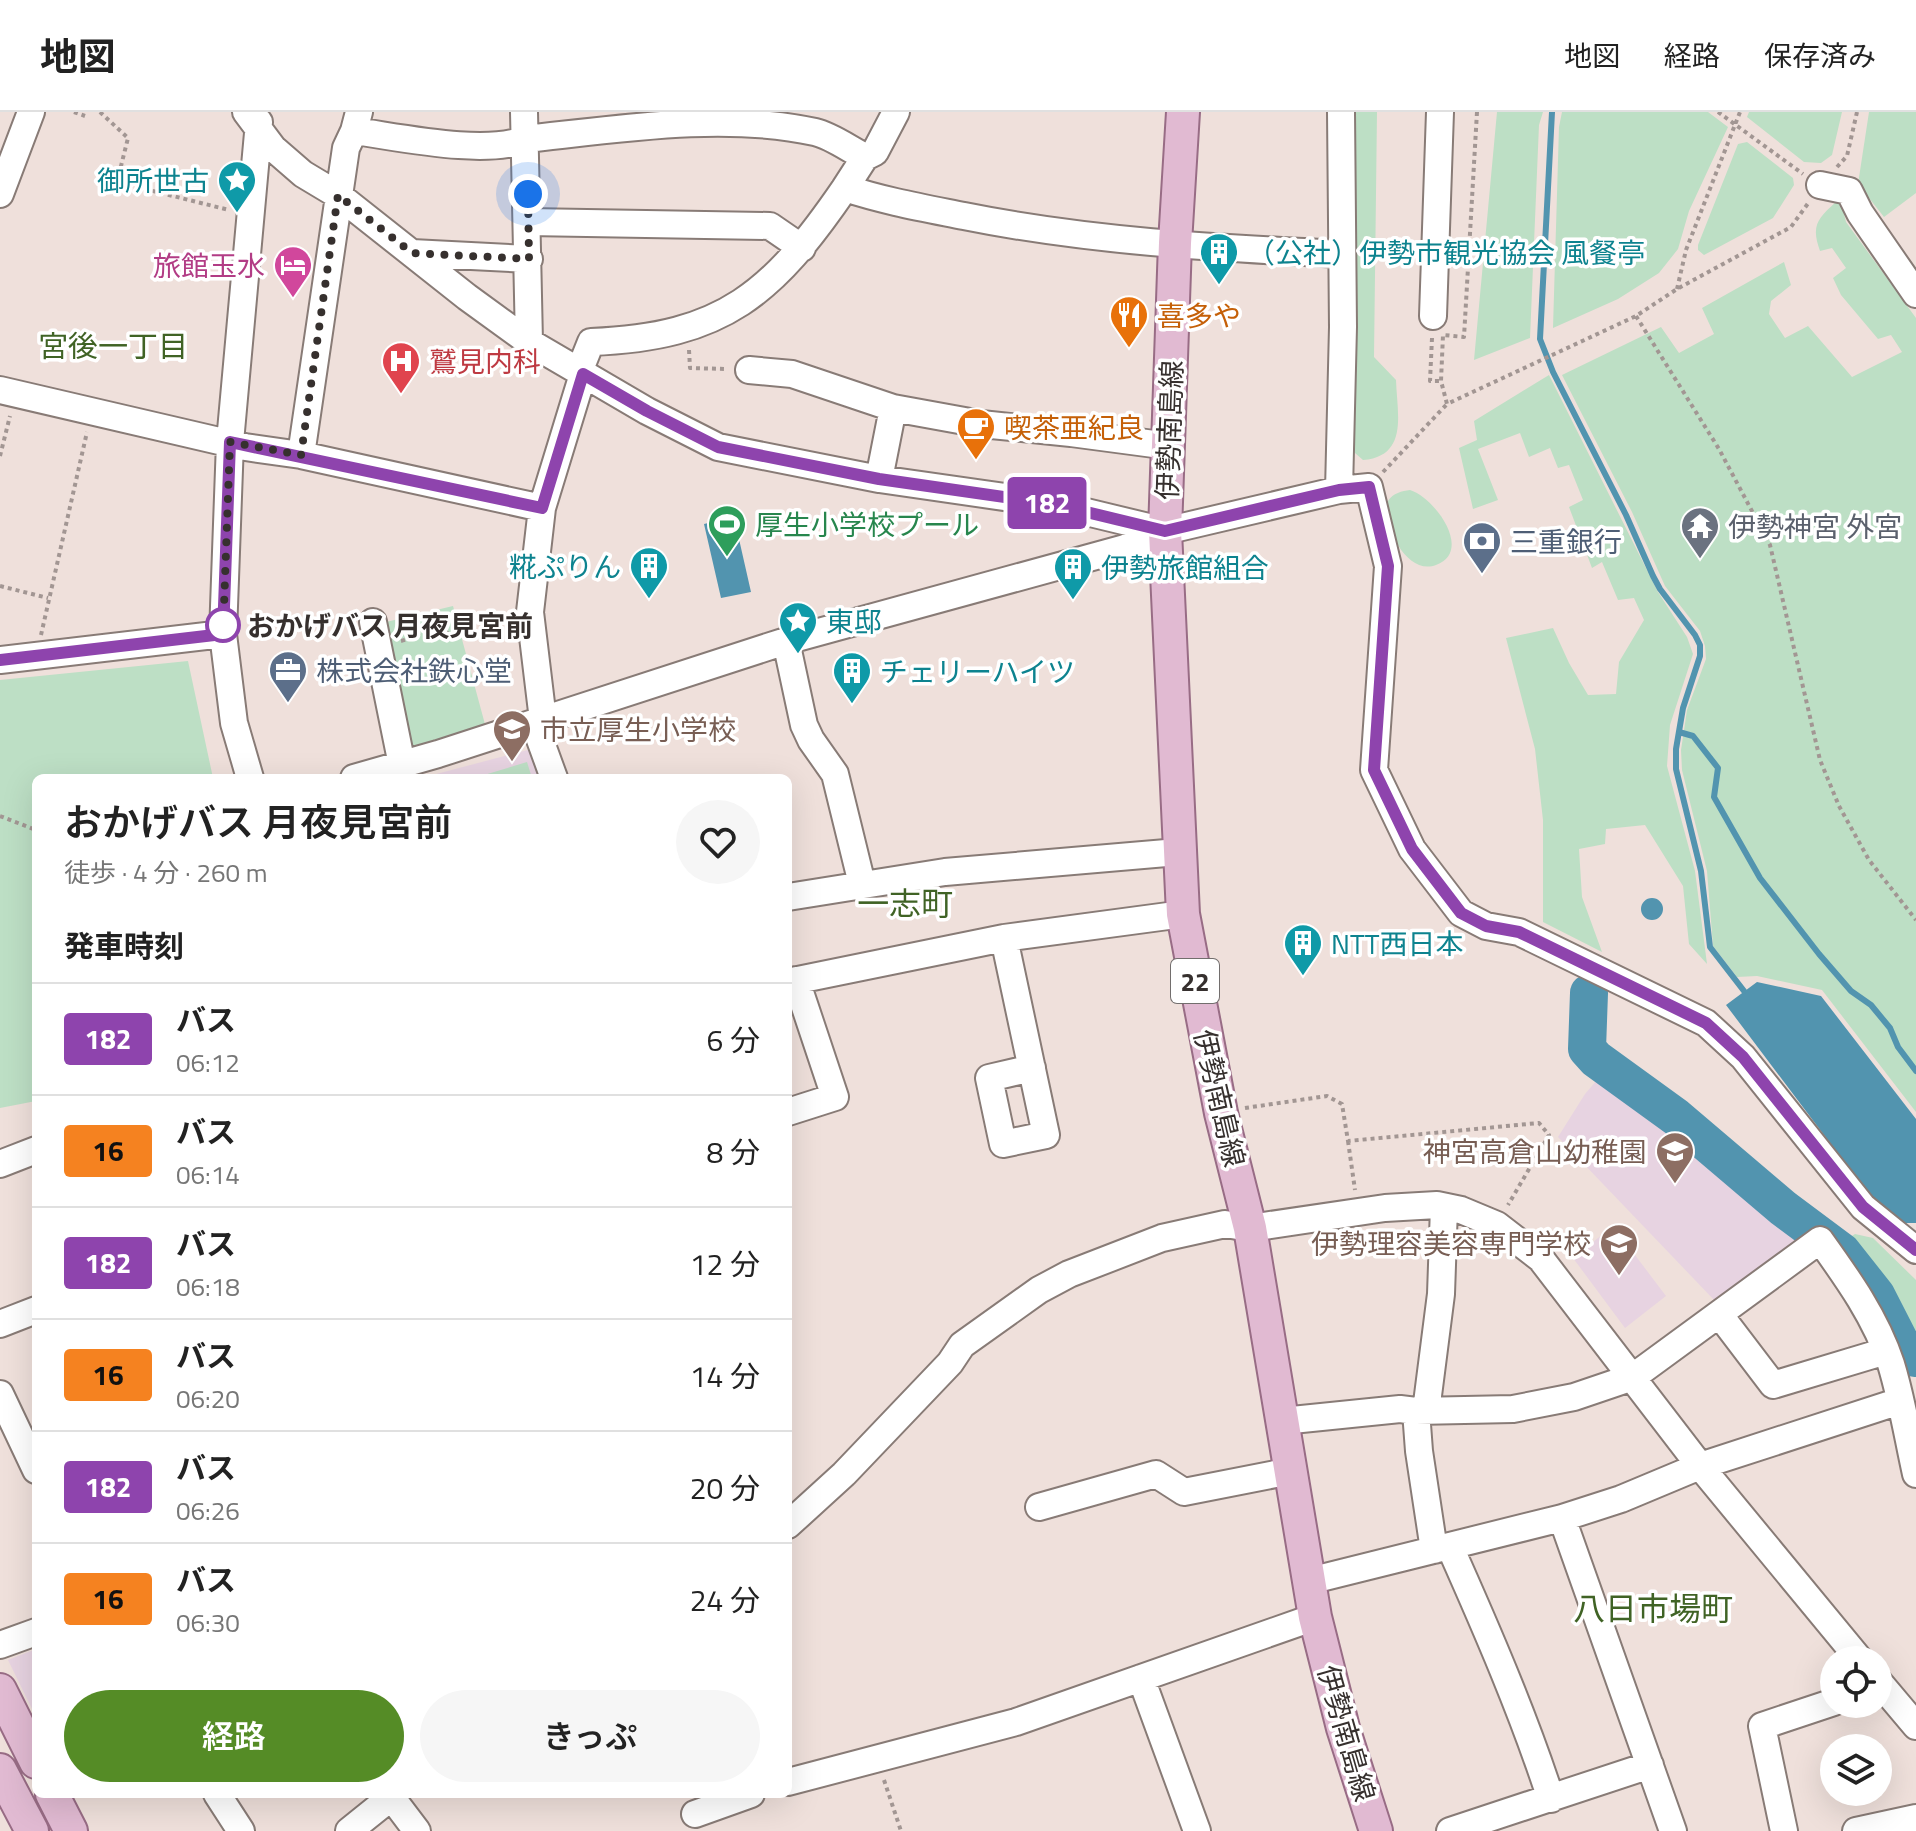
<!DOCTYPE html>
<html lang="ja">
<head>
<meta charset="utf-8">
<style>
  body { margin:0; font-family:"Titillium Web","Noto Sans JP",sans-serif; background:#f6f6f6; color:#222; height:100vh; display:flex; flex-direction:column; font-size:30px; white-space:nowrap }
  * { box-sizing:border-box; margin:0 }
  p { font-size:26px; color:#767676 }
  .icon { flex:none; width:44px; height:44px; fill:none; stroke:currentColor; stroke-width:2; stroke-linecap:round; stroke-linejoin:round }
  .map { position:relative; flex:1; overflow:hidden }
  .drawer { position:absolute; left:32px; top:662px; width:760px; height:1024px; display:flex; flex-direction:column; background:#fff; border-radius:12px; box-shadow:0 8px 32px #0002 }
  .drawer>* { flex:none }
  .badge { padding:0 16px; border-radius:6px; font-size:28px; line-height:52px }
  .controls { position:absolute; left:1820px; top:1534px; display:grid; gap:16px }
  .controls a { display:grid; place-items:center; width:72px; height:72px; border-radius:50%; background:#fff; box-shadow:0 8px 32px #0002; font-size:40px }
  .you { position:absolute; width:40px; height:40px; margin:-20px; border:6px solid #fff; border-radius:50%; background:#1a73e8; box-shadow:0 0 0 12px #1a73e833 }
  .map>.badge { position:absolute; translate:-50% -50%; box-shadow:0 0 0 4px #fff }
  h2 { padding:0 32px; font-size:30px; line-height:72px }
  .round { display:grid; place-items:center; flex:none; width:84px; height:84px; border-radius:42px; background:#f6f6f6 }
  .overview { display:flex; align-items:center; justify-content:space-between; height:136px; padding:0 32px }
  h1 { font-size:38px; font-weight:600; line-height:60px }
  .action { display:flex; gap:16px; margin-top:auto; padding:16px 32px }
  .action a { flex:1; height:92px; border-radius:48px; background:#558c26; color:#fff; font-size:32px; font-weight:600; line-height:92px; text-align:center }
  .action a+a { background:#f6f6f6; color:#222 }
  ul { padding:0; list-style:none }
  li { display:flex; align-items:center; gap:24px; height:112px; padding:0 32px; border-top:2px solid #e0e0e0 }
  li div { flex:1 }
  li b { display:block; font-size:30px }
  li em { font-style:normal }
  li .badge { min-width:88px; font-weight:700; text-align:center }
  header { display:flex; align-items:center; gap:48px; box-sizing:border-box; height:112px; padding:0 40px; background:#fff; border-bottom:2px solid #e0e0e0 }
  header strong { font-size:38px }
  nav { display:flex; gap:44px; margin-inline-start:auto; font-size:28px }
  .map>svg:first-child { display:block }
</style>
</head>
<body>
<header>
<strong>地図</strong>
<nav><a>地図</a><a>経路</a><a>保存済み</a></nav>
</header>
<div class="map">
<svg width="1916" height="1719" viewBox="0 0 1916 1719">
  <rect width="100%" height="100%" fill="#efe0db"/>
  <path fill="#e7d3e1" d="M 539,635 L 549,666 L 421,666 Z
    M 1603,961 L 1808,1120 L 1716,1190 L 1558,1025 L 1585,982 Z
    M 1613,1114 L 1666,1184 L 1625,1216 L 1573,1146 Z
    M 36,1537 L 36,1605 L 8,1548 Z"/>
  <path fill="#bddfc5" d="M 1353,0 L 1377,0 L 1374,245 L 1396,268 C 1397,301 1409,344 1363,348 L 1355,341 L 1352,334 Z
    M 1497,0 L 1543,0 L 1539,13 L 1530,226 L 1474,248 Z
    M 1562,0 L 1708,0 L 1728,15 L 1689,99 L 1678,137 L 1659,161 L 1618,187 L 1553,216 L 1559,15 Z
    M 1749,0 L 1842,0 L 1832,43 L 1821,51 L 1804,50 L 1747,5 Z
    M 1869,0 L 1916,0 L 1916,81 L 1884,105 L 1858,72 Z
    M 1747,30 L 1793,66 L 1794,73 L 1773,106 L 1704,143 L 1698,138 L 1698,133 L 1738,32 Z
    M 1836,90 L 1841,90 L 1846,110 L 1916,206 L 1916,1000 L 1822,878 L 1757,864 L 1737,865 L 1713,834 L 1707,759 L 1682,658 L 1681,638 L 1687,598 L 1706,547 L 1705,534 L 1700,519 L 1665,474 L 1632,400 L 1562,263 L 1661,215 L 1679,241 L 1714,222 L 1702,196 L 1784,150 L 1791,173 L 1771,189 L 1769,202 L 1785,226 L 1808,214 L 1852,265 L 1902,240 L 1891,223 L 1878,227 L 1841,183 L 1833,166 L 1846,156 L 1832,136 L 1820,139 C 1811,114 1817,107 1836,90 Z
    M 1549,263 L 1658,480 L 1687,525 L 1693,542 L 1670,613 L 1667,654 L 1695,759 L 1707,852 L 1689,832 L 1683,774 L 1645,713 L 1606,717 L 1605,732 L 1579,737 L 1582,785 L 1602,840 L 1543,810 L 1543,708 L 1535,637 L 1506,526 L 1553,516 L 1569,551 L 1588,583 L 1616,582 L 1619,550 L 1644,508 L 1634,486 L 1618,488 L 1602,450 L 1592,456 L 1569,395 L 1583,388 L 1569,353 L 1558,356 L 1550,336 L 1529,345 L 1520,321 L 1478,337 L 1498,388 L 1473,397 L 1459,336 L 1477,328 L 1474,309 Z
    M 1410,378 C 1434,385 1474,439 1436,453 C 1404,465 1379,403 1388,389 C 1393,381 1402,379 1410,378 Z
    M 453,494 L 486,616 L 414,639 L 407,634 L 386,510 Z
    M 188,549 L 213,666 L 36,666 L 36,989 L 0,996 L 0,568 Z
    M 527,650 L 532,666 L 474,666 Z
    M 1855,1122 L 1873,1126 L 1916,1168 L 1916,1240 C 1897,1223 1892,1195 1878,1174 C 1867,1160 1850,1145 1847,1127 Z"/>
  <path fill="#5294af" d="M 734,405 L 751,480 L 721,486 L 704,412 Z
    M1641 797a11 11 0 1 1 22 0a11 11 0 1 1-22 0Z
    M 1757,870 L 1821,884 L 1916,1007 L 1916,1111 L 1903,1111 L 1876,1092 L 1726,893 Z"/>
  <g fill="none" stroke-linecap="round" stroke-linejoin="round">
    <path stroke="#5294af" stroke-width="6" d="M 1552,0 L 1540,227 L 1553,260 L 1626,403 L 1653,464 L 1660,477 L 1695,523 L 1700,533 L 1700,544 L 1683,596 L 1676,637 L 1676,657 L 1701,759 L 1710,835 L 1744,879
      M 1679,620 L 1693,624 L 1718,656 L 1714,685 L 1760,766 L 1819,842 L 1851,879 L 1871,893 L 1890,916 L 1898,935 L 1916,959"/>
    <path stroke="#5294af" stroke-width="38" d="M 1589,881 L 1587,937 L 1596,947 L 1676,1005 L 1783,1096 L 1842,1140 L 1876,1183 L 1899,1228 L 1910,1245 L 1916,1246"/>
    <g stroke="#887b76" stroke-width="30">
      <path id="minor" d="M 246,0 L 273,36 L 303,62 L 338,83 L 467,185 L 529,230 L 647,299 L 718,335 L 879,367 L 1053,392 L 1165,419
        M 359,0 L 354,19 C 399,25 485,44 526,27 C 618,17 724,0 815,20 C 832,24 849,37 865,45 L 845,76 C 884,89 924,96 964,104 C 1088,129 1215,136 1341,142
        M 524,0 L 529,230
        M 865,45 L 875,40 L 896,0
        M 1820,73 L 1849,79 L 1860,101 L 1916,182
        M 0,82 L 31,0
        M 528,110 L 770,114 L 802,136
        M 412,141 L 529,147
        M 1433,204 L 1440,0
        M 749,258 L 792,262 L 893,296 L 981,312 L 1071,321 L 1169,334
        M 579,260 L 591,230 C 724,225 773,181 845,76
        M 0,278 L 245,335 L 301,343 L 542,396
        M 301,343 L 346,36 L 354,19
        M 879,367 L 893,296
        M 1339,378 L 1343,215 L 1341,0
        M 373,510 L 402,653
        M 786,529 L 804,613 L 811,628 L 835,662 L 862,772
        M 0,548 L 223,522
        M 543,608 L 530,500 L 542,396 L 583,262
        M 534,611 L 554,666
        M 250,666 L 234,611 L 223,522 L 230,330 L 259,10
        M 354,666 L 438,642 L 786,529 L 1125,436 L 1165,419 L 1339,378 L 1369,375 L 1388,454 L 1374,658 L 1412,737 L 1461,801 L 1486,814 L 1519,820 L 1706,911 L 1743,945 L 1863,1095 L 1916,1138
        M 788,785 L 945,760 L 1178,740
        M 1004,826 L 1046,1023 L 1003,1032 L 989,966 L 1032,956
        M 788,870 L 1004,826 L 1183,802
        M 788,1000 L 835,985 L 796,868
        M 0,1052 L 36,1038
        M 1719,1202 L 1773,1273 L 1886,1239
        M 0,1212 L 36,1198
        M 0,1282 L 36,1358
        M 1416,1299 L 1513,1297 L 1574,1285 L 1633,1265 L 1820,1128 C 1848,1167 1876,1206 1891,1252 C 1902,1288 1908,1326 1916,1362
        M 1426,1299 L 1441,1182 L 1444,1095
        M 1282,1309 L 1400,1297 L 1416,1299 L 1419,1339 L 1434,1438
        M 1039,1395 L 1156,1362 L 1184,1380 L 1291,1359
        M 1562,1406 L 1673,1719
        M 788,1413 L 844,1362 L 950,1251 L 962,1233 L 1039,1178 L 1069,1162 L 1162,1126 L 1225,1112 L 1250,1116 L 1385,1096 L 1437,1093 L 1461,1098 L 1497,1113 L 1541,1147 L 1700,1354 L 1860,1548
        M 1450,1435 C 1487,1518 1523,1601 1551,1687
        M 1309,1469 L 1562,1406 L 1621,1387 L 1700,1354 L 1900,1289
        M 0,1533 L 36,1520
        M 1141,1566 L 1197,1719
        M 1878,1569 L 1916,1614
        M 788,1670 L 1016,1610 L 1315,1505
        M 217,1682 L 241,1719
        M 389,1682 L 417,1719
        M 695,1702 L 751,1682
        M 349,1719 L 395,1682
        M 1450,1719 L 1650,1653
        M 1784,1719 L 1762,1614 L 1834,1590
        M 1856,1719 L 1916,1706"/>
    </g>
    <g stroke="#986c85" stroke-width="36">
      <path id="major" d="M 1183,0 L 1175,131 L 1165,419 L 1183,802 L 1221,1001 L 1250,1116 L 1315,1505 L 1343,1616 L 1376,1719
        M 0,1578 L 36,1650
        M 0,1658 L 32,1719
        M 52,1682 L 71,1719"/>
    </g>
    <path stroke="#a29693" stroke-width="4" stroke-dasharray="4 4" stroke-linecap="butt" d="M 74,0 L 85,4
      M 100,0 L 128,26 L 117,70 L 229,98
      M 1477,0 L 1464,225 L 1443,223 L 1441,269 L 1447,292 L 1636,204 L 1677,177 L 1791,115 L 1809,90
      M 1718,0 L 1803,62
      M 1837,55 L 1847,44 L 1857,0
      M 1677,177 L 1686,138 L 1740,0
      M 1636,204 L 1719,337 L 1770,433 L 1820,648 L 1839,694 L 1869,748 L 1916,808
      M 1432,226 L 1430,269 L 1441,269
      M 689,238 L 690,256 L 727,257
      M 0,344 L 10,304
      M 1383,360 L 1447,292
      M 0,474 L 48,486
      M 41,523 L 87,320
      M 401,529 C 424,524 427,505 450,523
      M 0,704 L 36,718
      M 1245,996 L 1327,984 L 1342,992 L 1348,1029 L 1539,1011 L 1549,1023 L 1508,1093
      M 1348,1029 L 1355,1078
      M 884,1668 L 901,1719"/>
    <use href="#minor" stroke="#fff" stroke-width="26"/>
    <use href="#major" stroke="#e1bad2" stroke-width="32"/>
  </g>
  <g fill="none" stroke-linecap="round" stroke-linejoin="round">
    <g stroke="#fff" stroke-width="18">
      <path id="line" d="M 0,548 L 223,522 L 230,330 L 542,396 L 583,262 L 647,299 L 718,335 L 879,367 L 1053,392 L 1165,419 L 1339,378 L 1369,375 L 1388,454 L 1374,658 L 1412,737 L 1461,801 L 1486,814 L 1519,820 L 1706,911 L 1743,945 L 1863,1095 L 1916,1138"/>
    </g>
    <use href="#line" stroke="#8e44ad" stroke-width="12"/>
    <path stroke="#36302e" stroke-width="8" stroke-dasharray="0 14.4" d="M 223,513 L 223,522 L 230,330 L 301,343 L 338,83 L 412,141 L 529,147 L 528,82"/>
  </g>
  <defs>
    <g id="sight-pin" transform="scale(2)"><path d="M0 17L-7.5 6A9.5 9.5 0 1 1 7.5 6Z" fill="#0f9aa8" stroke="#fff"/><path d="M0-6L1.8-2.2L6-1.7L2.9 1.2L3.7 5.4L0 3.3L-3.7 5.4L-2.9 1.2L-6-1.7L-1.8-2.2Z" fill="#fff"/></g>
    <g id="building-pin" transform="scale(2)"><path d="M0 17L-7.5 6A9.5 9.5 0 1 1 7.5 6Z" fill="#0f9aa8" stroke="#fff"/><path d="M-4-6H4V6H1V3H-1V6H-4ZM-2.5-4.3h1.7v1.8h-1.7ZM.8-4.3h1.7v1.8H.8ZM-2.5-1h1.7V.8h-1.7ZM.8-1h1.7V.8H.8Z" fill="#fff"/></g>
    <g id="hotel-pin" transform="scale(2)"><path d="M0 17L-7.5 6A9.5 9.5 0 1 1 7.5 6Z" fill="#d1479c" stroke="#fff"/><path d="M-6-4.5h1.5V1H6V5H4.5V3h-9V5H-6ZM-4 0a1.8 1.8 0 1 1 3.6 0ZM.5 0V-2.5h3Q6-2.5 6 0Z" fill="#fff"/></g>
    <g id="restaurant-pin" transform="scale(2)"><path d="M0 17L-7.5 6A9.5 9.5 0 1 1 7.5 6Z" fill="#e8710a" stroke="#fff"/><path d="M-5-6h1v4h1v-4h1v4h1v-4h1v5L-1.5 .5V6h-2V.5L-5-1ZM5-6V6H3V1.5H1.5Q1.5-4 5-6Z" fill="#fff"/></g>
    <g id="hospital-pin" transform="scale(2)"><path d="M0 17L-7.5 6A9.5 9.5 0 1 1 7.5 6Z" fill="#e0444e" stroke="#fff"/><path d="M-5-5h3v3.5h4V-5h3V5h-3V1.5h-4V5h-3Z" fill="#fff"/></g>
    <g id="cafe-pin" transform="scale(2)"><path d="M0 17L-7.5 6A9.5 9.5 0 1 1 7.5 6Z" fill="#e8710a" stroke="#fff"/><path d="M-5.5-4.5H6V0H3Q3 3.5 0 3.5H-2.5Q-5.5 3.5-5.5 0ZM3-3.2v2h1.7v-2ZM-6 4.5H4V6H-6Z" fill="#fff"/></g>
    <g id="stadium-pin" transform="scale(2)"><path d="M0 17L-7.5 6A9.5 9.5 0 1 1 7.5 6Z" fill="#2e9e5b" stroke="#fff"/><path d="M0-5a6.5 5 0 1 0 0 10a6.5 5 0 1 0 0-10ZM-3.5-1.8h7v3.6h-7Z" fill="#fff"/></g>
    <g id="temple-pin" transform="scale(2)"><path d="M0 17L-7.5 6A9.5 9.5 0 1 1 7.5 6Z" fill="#6b7280" stroke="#fff"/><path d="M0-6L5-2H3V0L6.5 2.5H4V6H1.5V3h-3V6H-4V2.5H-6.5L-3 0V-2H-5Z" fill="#fff"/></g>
    <g id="bank-pin" transform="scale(2)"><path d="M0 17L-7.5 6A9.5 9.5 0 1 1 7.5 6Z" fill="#5c6f8a" stroke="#fff"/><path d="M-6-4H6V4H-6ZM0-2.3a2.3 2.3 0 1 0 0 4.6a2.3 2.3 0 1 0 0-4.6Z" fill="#fff"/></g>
    <g id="office-pin" transform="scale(2)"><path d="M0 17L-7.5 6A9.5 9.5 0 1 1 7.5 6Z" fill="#5c6f8a" stroke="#fff"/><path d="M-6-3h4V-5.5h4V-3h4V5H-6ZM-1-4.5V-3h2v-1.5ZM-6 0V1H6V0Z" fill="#fff"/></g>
    <g id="school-pin" transform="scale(2)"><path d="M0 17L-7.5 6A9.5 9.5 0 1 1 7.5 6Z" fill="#8d6e63" stroke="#fff"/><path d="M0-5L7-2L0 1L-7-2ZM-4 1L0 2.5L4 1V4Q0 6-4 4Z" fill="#fff"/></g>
    <g id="university-pin" transform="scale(2)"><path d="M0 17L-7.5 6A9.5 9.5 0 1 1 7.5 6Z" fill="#8d6e63" stroke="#fff"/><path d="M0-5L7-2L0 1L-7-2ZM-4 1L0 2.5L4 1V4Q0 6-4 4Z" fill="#fff"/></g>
  </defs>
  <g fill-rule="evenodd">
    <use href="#sight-pin" x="237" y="68"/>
    <use href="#building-pin" x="1219" y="140"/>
    <use href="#hotel-pin" x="293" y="153"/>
    <use href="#restaurant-pin" x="1129" y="203"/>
    <use href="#hospital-pin" x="401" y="249"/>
    <use href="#cafe-pin" x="976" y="315"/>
    <use href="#stadium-pin" x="727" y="412"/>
    <use href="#temple-pin" x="1700" y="414"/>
    <use href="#bank-pin" x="1482" y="429"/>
    <use href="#building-pin" x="649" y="454"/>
    <use href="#building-pin" x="1073" y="455"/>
    <use href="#sight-pin" x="798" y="509"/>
    <use href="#office-pin" x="288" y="558"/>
    <use href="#building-pin" x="852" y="559"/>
    <use href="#school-pin" x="512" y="617"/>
    <use href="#building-pin" x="1303" y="831"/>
    <use href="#school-pin" x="1675" y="1039"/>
    <use href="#university-pin" x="1619" y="1131"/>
  </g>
  <circle fill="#fff" stroke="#8e44ad" stroke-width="4" cx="223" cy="513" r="16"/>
  <g text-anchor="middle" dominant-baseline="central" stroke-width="7" stroke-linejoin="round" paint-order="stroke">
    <rect fill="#fff" stroke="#726e6d" stroke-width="2" x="1171" y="847" width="48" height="44" rx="6"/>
    <g font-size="26" font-weight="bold" fill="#36302e">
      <text x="1195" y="869">22</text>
    </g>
    <g font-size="28" fill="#0d838f" stroke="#fff" text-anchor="start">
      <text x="209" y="68" text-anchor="end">御所世古</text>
      <text x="1247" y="140">（公社）伊勢市観光協会 風餐亭</text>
      <text x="621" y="454" text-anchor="end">糀ぷりん</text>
      <text x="1101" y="455">伊勢旅館組合</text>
      <text x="826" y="509">東邸</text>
      <text x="880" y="559">チェリーハイツ</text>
      <text x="1331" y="831">NTT西日本</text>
    </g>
    <g font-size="28" fill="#b23c85" stroke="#fff" text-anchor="end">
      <text x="265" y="153">旅館玉水</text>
    </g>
    <g font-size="28" fill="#c56008" stroke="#fff" text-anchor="start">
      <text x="1157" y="203">喜多や</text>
      <text x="1004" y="315">喫茶亜紀良</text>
    </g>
    <g font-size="28" fill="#be3a42" stroke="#fff" text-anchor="start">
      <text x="429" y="249">鷲見内科</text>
    </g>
    <g font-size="28" fill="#36302e" stroke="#fff">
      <text transform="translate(1169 318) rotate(-88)">伊勢南島線</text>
      <text transform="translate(1220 986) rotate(77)">伊勢南島線</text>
      <text transform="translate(1347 1621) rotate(74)">伊勢南島線</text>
    </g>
    <g font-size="28" fill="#27864d" stroke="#fff" text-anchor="start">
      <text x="755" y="412">厚生小学校プール</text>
    </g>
    <g font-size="28" fill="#5b616d" stroke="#fff" text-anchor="start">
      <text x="1728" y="414">伊勢神宮 外宮</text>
    </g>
    <g font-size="28" fill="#4e5e75" stroke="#fff" text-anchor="start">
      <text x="1510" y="429">三重銀行</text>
      <text x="316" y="558">株式会社鉄心堂</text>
    </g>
    <g font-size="28" font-weight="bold" fill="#36302e" stroke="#fff" text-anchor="start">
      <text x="247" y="513">おかげバス 月夜見宮前</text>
    </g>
    <g font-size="28" fill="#785e54" stroke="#fff" text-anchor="end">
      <text x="540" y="617" text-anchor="start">市立厚生小学校</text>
      <text x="1647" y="1039">神宮高倉山幼稚園</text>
      <text x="1591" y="1131">伊勢理容美容専門学校</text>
    </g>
    <g font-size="30" fill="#406325" stroke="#fff">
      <text x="113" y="234">宮後一丁目</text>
    </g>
    <g font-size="32" fill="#406325" stroke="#fff">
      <text x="905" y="791">一志町</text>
      <text x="1653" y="1496">八日市場町</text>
    </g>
  </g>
</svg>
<div class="controls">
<a><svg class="icon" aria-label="locate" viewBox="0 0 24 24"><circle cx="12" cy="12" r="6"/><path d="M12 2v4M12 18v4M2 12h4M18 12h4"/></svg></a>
<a><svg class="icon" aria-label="layers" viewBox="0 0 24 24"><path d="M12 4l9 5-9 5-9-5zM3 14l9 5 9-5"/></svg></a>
</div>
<div class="you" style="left:528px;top:82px"></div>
<b class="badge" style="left:1047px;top:391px;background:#8e44ad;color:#fff">182</b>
<section class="drawer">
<div class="overview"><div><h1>おかげバス 月夜見宮前</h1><p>徒歩 · 4 分 · 260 m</p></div><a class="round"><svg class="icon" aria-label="heart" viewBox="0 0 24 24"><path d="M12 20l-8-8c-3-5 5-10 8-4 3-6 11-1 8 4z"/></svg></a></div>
<h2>発車時刻</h2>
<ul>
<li><span class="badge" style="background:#8e44ad;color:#fff">182</span><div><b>バス</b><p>06:12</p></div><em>6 分</em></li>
<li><span class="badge" style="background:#f58220;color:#111">16</span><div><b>バス</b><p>06:14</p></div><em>8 分</em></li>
<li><span class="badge" style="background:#8e44ad;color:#fff">182</span><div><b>バス</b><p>06:18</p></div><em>12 分</em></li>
<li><span class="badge" style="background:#f58220;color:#111">16</span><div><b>バス</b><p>06:20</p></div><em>14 分</em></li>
<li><span class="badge" style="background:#8e44ad;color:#fff">182</span><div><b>バス</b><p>06:26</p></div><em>20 分</em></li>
<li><span class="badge" style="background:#f58220;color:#111">16</span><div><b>バス</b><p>06:30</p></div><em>24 分</em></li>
</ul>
<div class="action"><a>経路</a><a>きっぷ</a></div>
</section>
</div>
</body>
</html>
